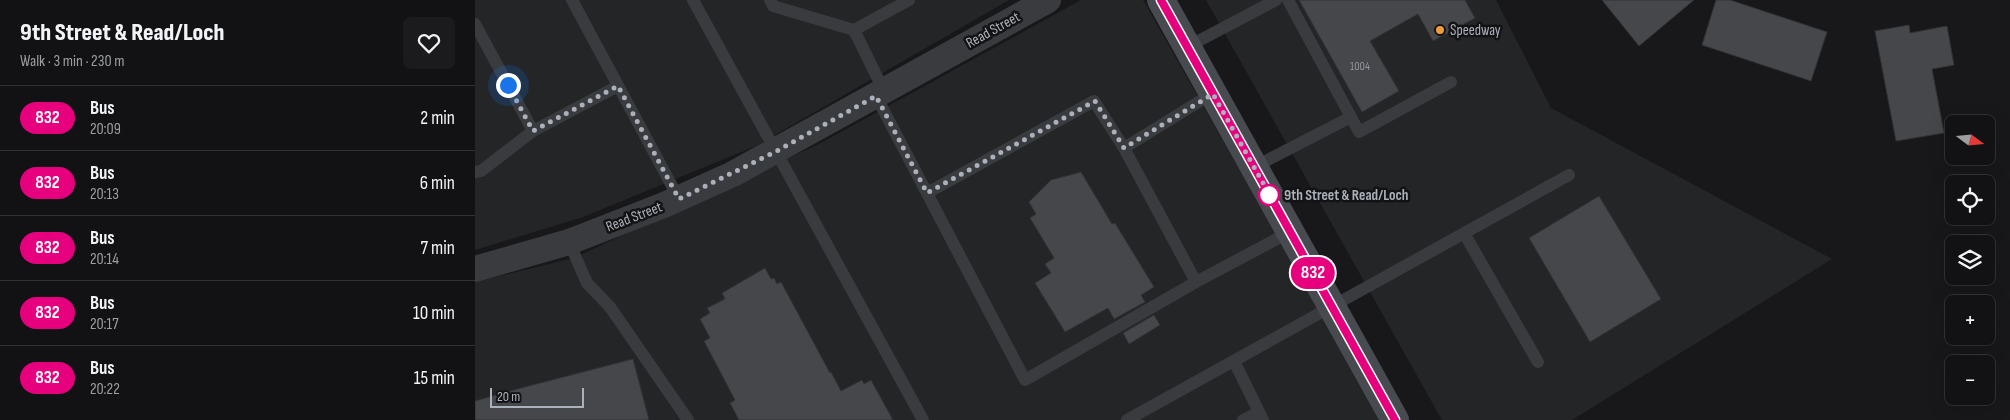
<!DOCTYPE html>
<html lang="en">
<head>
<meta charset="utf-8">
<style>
  body { margin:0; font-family:"Sofia Sans Condensed",sans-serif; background:#1b1b1d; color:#f1f3f6; height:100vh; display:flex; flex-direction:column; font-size:19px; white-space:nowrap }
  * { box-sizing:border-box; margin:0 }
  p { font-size:16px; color:#9c9ea0 }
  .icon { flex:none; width:28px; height:28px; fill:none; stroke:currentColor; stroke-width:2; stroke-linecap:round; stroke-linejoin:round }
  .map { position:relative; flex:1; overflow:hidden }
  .panel { display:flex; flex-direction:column; background:#121214; width:475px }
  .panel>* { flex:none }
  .badge { padding:0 10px; border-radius:16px; font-size:18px; line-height:32px }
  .needle { width:32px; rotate:106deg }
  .buttons { position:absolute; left:1470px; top:115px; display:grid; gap:10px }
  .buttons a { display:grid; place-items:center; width:50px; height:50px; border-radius:8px; background:#121214; box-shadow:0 5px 20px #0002,0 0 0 1px #313234; font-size:25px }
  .scale { position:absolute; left:15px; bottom:12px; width:94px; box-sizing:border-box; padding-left:5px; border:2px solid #abb1ba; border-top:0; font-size:14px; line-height:18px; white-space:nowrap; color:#abb1ba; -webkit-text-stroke:4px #131315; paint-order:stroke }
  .you { position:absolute; width:25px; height:25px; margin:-12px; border:4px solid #fff; border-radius:50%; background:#1a73e8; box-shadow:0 0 0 8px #1a73e833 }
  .map>.badge { position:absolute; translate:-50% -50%; box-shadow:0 0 0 2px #fff }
  .round { display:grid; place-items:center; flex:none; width:52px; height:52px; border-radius:8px; background:#1b1b1d }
  .head { display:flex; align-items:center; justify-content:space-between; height:85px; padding:0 20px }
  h1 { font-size:24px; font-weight:800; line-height:38px }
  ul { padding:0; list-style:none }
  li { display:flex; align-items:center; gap:15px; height:65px; padding:0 20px; border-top:1px solid #313234 }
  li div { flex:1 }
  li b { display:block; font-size:19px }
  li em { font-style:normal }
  li .badge { min-width:55px; font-weight:700; text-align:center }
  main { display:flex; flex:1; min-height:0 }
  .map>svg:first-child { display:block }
</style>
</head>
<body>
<main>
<section class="panel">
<div class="head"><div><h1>9th Street &amp; Read/Loch</h1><p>Walk · 3 min · 230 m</p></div><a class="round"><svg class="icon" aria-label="heart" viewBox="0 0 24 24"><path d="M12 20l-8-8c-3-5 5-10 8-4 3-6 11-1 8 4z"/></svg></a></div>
<ul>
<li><span class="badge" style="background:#e6007e;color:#fff">832</span><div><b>Bus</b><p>20:09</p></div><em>2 min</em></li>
<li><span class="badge" style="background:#e6007e;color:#fff">832</span><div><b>Bus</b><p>20:13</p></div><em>6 min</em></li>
<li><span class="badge" style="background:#e6007e;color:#fff">832</span><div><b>Bus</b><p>20:14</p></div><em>7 min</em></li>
<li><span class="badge" style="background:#e6007e;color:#fff">832</span><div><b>Bus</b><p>20:17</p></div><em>10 min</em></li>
<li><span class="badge" style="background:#e6007e;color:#fff">832</span><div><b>Bus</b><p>20:22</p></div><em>15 min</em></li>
</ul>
</section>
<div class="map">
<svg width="1535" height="420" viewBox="0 0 1535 420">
  <rect width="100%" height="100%" fill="#18181a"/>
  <path fill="#242527" d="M 0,0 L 534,0 L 281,146 L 108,217 L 0,250 Z
    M 606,0 L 668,0 L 907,420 L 0,420 L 0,282 L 99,258 L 344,144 Z
    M 731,0 L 1021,0 L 1076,108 L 1357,259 L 1097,420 L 967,420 Z"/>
  <path fill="#45474a" stroke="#323336" d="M 824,0 L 990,0 L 1000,18 L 958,41 L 943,14 L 895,41 L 924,91 L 887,112 Z
    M 1127,0 L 1219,0 L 1164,46 Z
    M 1241,0 L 1255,0 L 1352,32 L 1336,81 L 1227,45 Z
    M 1434,25 L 1435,33 L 1472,26 L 1479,65 L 1457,69 L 1469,133 L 1421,141 L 1400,31 Z
    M 606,172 L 637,224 L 640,223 L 679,287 L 666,295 L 670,302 L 639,319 L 633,308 L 590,332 L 560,283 L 576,273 L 570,264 L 579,258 L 555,218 L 561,214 L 554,202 L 576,180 Z
    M 1124,196 L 1186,299 L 1115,342 L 1054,238 Z
    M 290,268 L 296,279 L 299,278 L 302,284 L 306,282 L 355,373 L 356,372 L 366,391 L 387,380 L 389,384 L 396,380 L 418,420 L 264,420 L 255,403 L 260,400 L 229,341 L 235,338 L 225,319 L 235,313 L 232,308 L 250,299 L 247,293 Z
    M 679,315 L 685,325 L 654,344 L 648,333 Z
    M 158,359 L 174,420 L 0,420 L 0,401 L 46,388 Z"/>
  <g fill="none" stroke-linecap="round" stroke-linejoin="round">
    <path stroke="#393b3f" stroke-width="12" d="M 97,0 L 204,199
      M 218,0 L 448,420
      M 295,0 L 298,6 L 379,30
      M 813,0 L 884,132 L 976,82
      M 0,24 L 58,131 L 143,86
      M 712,47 L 801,0
      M 409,91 L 379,30 L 434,0
      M 401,96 L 550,380 L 721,282 L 815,232
      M 649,148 L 738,93
      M 779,167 L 876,117
      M 0,172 L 6,171 L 58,131
      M 452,193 L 619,101 L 649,148 L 721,282
      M 989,233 L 1063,362
      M 94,242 L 112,283 L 135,307 L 213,420
      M 759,361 L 788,420
      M 652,420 L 1094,175
      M 768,420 L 784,412"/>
    <path stroke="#393b3f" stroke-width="26" d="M 0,269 L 94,242 L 189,205 L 258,174 L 573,0"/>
    <path stroke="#474a4f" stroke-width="28" d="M 686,0 L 920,420"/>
  </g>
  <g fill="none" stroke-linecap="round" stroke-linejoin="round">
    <g stroke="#fff" stroke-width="11">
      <path id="line" d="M 686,0 L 920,420"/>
    </g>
    <use href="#line" stroke="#e6007e" stroke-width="8"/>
    <path stroke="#abb1ba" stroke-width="5" stroke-dasharray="0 9" d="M 33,85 L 58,131 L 143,86 L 204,199 L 300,152 L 401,96 L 452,193 L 620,101 L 649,148 L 738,94 L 797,199 L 794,195"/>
  </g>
  <circle fill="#ee9c3c" stroke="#131315" stroke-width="2" cx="965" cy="30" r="5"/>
  <circle fill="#fff" stroke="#e6007e" stroke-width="2.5" cx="794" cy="195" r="10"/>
  <g text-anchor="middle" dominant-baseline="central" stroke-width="5" stroke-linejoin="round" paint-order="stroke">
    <g font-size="12" fill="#92969e">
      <text x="885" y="66">1004</text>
    </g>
    <g font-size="15" fill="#abb1ba" stroke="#131315">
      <text transform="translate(518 30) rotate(-29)">Read Street</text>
      <text transform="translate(159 217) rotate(-21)">Read Street</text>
    </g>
    <g font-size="15" fill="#abb1ba" stroke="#131315" text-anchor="start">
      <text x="975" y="30">Speedway</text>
    </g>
    <g font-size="15" font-weight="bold" fill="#abb1ba" stroke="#131315" text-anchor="start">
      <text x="809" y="195">9th Street &amp; Read/Loch</text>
    </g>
  </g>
</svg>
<div class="buttons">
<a><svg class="needle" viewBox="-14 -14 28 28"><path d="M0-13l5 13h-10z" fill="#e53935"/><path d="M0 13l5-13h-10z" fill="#9c9ea0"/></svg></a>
<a><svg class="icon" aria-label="locate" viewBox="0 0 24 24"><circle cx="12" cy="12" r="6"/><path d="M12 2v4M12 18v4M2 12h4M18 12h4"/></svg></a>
<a><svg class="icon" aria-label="layers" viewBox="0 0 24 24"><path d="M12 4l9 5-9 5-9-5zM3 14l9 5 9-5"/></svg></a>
<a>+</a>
<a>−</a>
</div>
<div class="scale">20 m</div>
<div class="you" style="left:33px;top:85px"></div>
<b class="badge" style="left:838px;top:273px;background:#e6007e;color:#fff">832</b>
</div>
</main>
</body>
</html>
